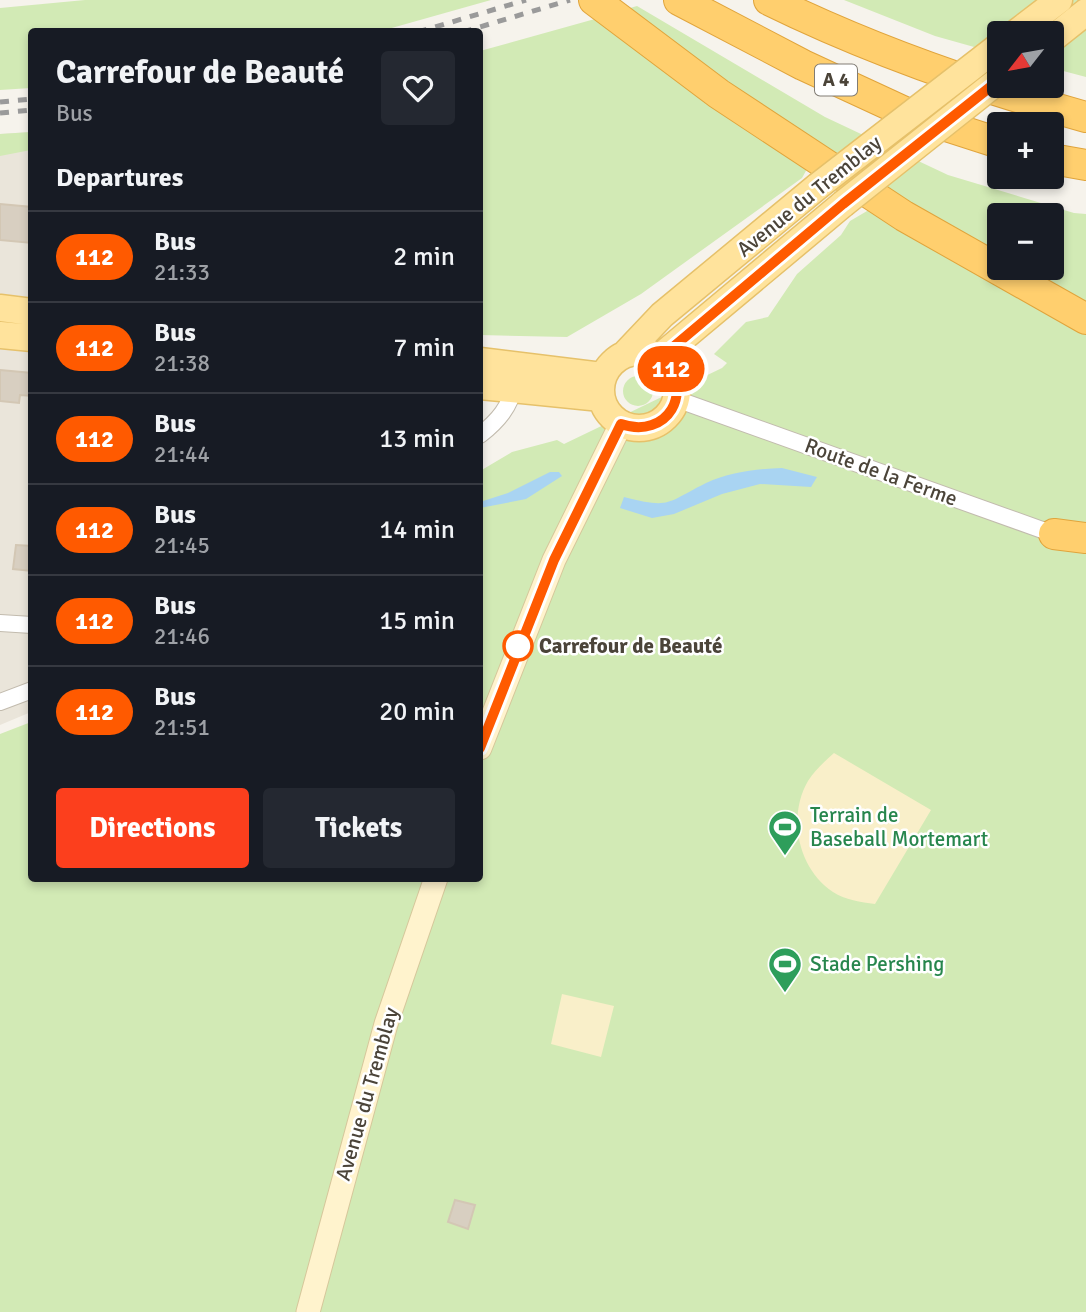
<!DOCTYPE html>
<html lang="en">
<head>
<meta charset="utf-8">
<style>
  body { margin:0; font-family:Signika,sans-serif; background:#242831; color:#f1f3f6; height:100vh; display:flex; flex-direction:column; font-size:26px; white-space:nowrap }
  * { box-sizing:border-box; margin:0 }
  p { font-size:23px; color:#9ea1a6 }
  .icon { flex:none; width:38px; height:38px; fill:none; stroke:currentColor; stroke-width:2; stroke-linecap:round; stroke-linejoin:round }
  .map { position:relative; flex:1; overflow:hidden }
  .details { position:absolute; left:28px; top:28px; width:455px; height:854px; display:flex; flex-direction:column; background:#171b24; border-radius:7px; box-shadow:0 4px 10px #0003 }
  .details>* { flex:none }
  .badge { padding:0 14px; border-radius:23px; font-size:24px; line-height:46px }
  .needle { width:46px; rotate:239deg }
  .buttons { position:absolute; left:987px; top:21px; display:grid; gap:14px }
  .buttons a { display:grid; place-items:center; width:77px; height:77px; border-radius:7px; background:#171b24; box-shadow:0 4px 10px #0003; font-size:35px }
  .map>.badge { position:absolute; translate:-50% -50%; box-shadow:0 0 0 4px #fff }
  h2 { padding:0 28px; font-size:26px; line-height:63px }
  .round { display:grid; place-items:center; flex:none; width:74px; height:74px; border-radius:7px; background:#242831 }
  .summary { display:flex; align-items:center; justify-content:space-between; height:119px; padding:0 28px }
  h1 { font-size:33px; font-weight:800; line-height:52px }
  .cta { display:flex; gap:14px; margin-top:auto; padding:14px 28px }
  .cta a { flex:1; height:80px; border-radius:7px; background:#fc3f1d; color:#fff; font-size:28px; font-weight:800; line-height:80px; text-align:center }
  .cta a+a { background:#242831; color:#f1f3f6 }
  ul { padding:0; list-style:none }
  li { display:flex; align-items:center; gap:21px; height:91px; padding:0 28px; border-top:2px solid #363941 }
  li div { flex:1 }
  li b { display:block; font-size:26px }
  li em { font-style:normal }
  li .badge { min-width:77px; font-weight:700; text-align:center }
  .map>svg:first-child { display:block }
</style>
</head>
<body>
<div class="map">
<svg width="1086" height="1312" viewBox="0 0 1086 1312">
  <rect width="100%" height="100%" fill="#f6f3ec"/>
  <path fill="#eae5da" d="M 31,132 L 31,712 L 0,725 L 0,134 Z"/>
  <path fill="#d2eab5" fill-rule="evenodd" d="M 85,0 L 491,0 L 381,31 L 32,32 L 31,88 L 0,90 L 0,8 Z
    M 844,0 L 1086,0 L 1086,77 L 1052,68 L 1052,33 L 999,33 L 999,54 L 935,36 Z
    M 637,6 L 825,117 L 948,175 L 1074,213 L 1086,214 L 1086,1312 L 0,1312 L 0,734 L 31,722 L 32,878 L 480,878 L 480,471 L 512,452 L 557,440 L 564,444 L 722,368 L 727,363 L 714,354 L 746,322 L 768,317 L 797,274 L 841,235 L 850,221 L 879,204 L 904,199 L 774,117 L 652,30 L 630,8 ZM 999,215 L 1052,215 L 1052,268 L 999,268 Z
    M 602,17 L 807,169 L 802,178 L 641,294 L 567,337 L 480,335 L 480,51 Z
    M 31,132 L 31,150 L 0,156 L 0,134 Z
    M623 391a15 15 0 1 1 30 0a15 15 0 1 1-30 0Z"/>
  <path fill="#f9efc9" d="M 834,753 L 931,810 L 875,904 C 861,902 845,900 833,892 C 798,869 787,817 808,781 C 815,770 824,762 834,753 Z
    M 562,994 L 614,1006 L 601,1057 L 551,1044 Z"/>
  <path fill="#a9d4f2" d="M 782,468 L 817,477 L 811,487 L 760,484 L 722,494 L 674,514 L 652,518 L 620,508 L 624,497 C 671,509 666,503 706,483 C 730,472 757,469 782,468 Z
    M 550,472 L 559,472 L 562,476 L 526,499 L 480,508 L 480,502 L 508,493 Z"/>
  <path fill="#d8cfc1" stroke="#d3c7b4" stroke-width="2" d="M 0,204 L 32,207 L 32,243 L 0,240 Z
    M 0,370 L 32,373 L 32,396 L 20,395 L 19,403 L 0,401 Z
    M 16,545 L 32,546 L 32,571 L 13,569 Z
    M 455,1200 L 475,1205 L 468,1229 L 448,1222 Z"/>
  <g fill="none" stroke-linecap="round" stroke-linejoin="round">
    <g stroke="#c2bbae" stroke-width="18">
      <path id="street" d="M 676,399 L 1059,536
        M 480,435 C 498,421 510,407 515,384
        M 0,623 L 32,625
        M 0,702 L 32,690"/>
    </g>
    <g stroke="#d6c79b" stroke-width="25">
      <path id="secondary" d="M 480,748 L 554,560 L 621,424
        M 308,1312 L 386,1024 L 436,878"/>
    </g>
    <g stroke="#e6c16a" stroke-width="29">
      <path id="primary" d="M 1016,33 L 1059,0
        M 1052,39 L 1086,12
        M 0,308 L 32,312
        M 0,335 L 32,338
        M601 390a38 38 0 1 1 76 0a38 38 0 1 1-76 0Z
        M 626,353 L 662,315 L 818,186
        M 660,357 L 843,204
        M 480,361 L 602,376
        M 480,386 L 601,398"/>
    </g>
    <g stroke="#e0a43c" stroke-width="32">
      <path id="highway" d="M 594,0 L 719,94 L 904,216 L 1086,319
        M 679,0 L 803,65 L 909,114 L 999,143
        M 769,0 C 871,50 977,87 1086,117
        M 1052,159 L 1086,165
        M 1054,534 L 1086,538"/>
    </g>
    <use href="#street" stroke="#fff" stroke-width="16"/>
    <use href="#secondary" stroke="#fff3cd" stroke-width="23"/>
    <use href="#primary" stroke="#ffe39c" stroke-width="26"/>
    <use href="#highway" stroke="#ffcf6e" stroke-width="30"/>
    <path stroke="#9a9a9a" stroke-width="5" stroke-dasharray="9 9" stroke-linecap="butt" d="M 418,32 L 526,0
      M 463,32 L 570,0
      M 0,102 L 32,99
      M 0,113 L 32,110"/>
    <g stroke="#e6c16a" stroke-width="29" stroke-linecap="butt">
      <path id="primary-bridge" d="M 818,186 L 999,46
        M 843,204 L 999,80"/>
    </g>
    <use href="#primary-bridge" stroke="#ffe39c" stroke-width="26"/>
  </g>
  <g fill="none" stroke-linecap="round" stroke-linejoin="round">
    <g stroke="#fff" stroke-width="16">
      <path id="line" d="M 480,748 L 554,560 L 621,424 C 667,440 697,391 660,358 L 843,204 L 999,80"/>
    </g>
    <use href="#line" stroke="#ff5a00" stroke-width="10"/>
  </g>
  <defs>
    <g id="stadium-pin" transform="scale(1.75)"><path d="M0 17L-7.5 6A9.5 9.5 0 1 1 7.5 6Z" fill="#2e9e5b" stroke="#fff"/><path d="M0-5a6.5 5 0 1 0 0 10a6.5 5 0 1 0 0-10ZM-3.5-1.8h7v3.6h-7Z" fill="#fff"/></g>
  </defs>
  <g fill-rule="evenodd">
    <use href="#stadium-pin" x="785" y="827"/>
    <use href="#stadium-pin" x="785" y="964"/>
  </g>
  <circle fill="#fff" stroke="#ff5a00" stroke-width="3.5" cx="518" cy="646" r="14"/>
  <g text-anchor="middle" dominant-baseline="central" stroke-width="5" stroke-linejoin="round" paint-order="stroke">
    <rect fill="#fff" stroke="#817c74" stroke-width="2" x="815" y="64.5" width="42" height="31" rx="5"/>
    <g font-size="19" font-weight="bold" fill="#4b4439">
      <text x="836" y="80">A 4</text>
    </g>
    <g font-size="21" fill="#4b4439" stroke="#fff">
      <text transform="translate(809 196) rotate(-39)">Avenue du Tremblay</text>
      <text transform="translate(881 472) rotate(20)">Route de la Ferme</text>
      <text transform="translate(367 1094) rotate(-74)">Avenue du Tremblay</text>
    </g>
    <g font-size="21" font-weight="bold" fill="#4b4439" stroke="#fff" text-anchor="start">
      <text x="539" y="646">Carrefour de Beauté</text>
    </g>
    <g font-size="21" fill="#27864d" stroke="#fff" text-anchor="start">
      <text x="810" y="815">Terrain de<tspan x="810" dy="24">Baseball Mortemart</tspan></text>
      <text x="810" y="964">Stade Pershing</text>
    </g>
  </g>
</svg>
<div class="buttons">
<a><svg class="needle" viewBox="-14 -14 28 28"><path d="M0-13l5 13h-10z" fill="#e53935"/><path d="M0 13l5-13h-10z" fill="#9ea1a6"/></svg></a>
<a>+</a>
<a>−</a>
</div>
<b class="badge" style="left:671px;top:369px;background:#ff5a00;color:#fff">112</b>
<section class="details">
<div class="summary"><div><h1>Carrefour de Beauté</h1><p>Bus</p></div><a class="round"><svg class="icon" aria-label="heart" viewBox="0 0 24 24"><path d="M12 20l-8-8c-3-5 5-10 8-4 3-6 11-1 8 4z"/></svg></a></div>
<h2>Departures</h2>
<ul>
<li><span class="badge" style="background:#ff5a00;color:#fff">112</span><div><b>Bus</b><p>21:33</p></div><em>2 min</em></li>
<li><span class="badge" style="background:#ff5a00;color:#fff">112</span><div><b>Bus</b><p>21:38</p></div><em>7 min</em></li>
<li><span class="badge" style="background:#ff5a00;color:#fff">112</span><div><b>Bus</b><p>21:44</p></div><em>13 min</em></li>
<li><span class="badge" style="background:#ff5a00;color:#fff">112</span><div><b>Bus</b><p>21:45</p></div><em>14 min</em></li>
<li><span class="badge" style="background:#ff5a00;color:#fff">112</span><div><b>Bus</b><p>21:46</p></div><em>15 min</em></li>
<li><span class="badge" style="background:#ff5a00;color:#fff">112</span><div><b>Bus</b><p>21:51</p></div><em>20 min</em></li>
</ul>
<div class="cta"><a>Directions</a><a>Tickets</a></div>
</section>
</div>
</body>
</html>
